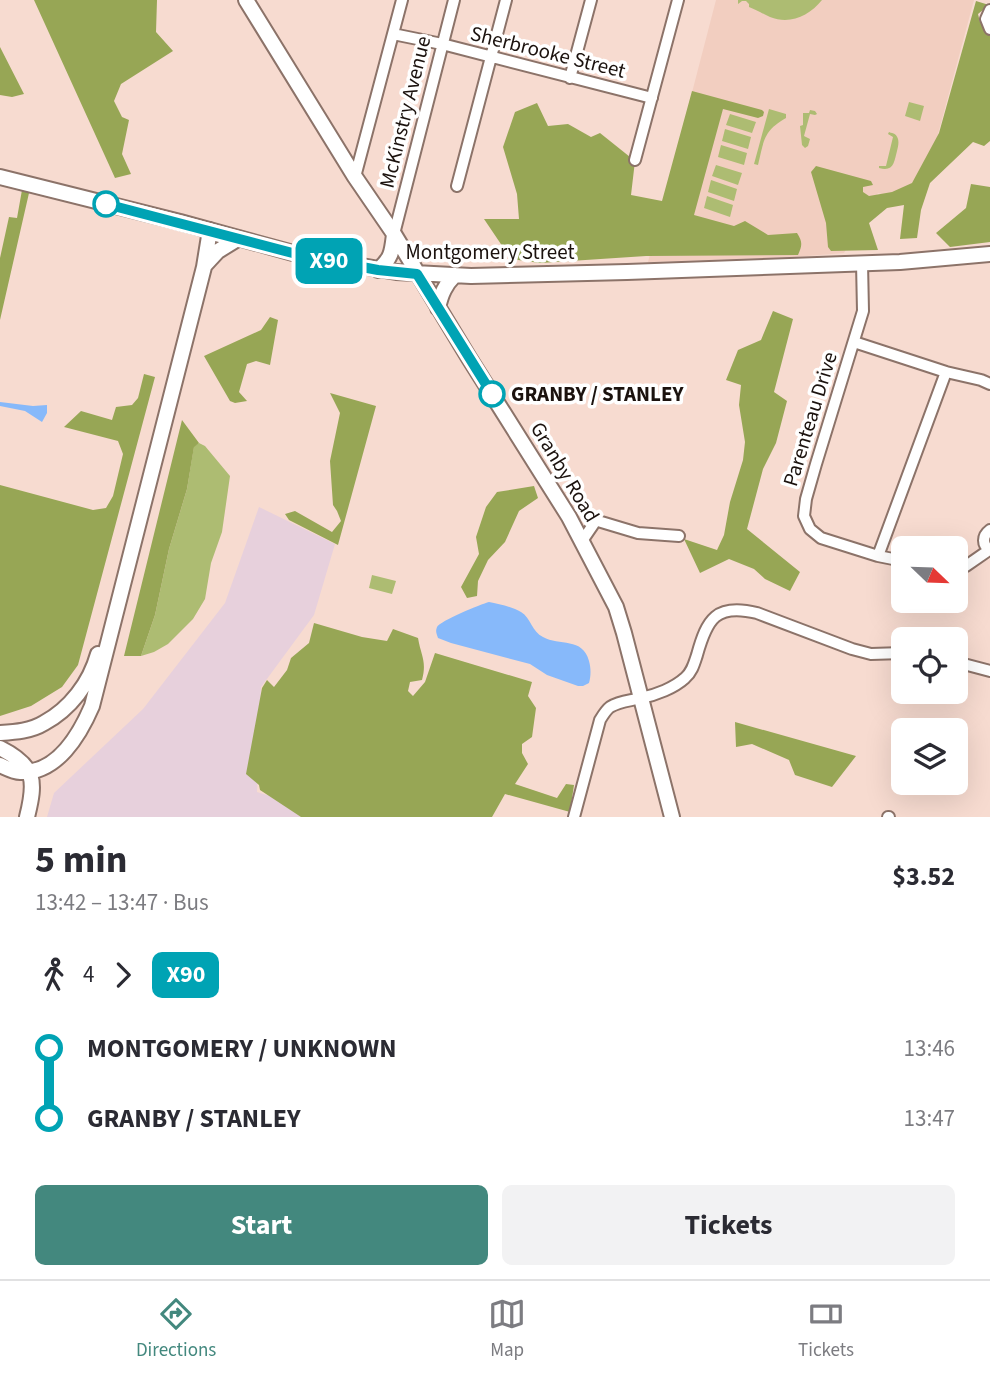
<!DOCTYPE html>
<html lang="en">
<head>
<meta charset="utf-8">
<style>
  body { margin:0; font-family:"Source Sans 3",sans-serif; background:#f2f2f3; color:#2b2b33; height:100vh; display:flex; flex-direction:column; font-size:26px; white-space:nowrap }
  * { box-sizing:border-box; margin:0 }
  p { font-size:23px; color:#7c7c81 }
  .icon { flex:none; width:38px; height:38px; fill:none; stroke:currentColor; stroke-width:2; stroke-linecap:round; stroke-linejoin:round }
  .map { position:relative; height:817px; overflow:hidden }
  .drawer { display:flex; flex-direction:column; background:#fff; flex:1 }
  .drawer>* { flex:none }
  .badge { padding:0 14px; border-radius:10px; font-size:24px; line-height:46px }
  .needle { width:46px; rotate:113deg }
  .controls { position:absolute; left:891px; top:536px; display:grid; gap:14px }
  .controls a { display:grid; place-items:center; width:77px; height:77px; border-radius:10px; background:#fff; box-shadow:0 7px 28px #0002; font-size:35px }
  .map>.badge { position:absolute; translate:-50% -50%; box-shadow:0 0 0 4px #fff }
  .legs { display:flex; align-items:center; gap:10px; height:77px; padding:0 35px; font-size:23px }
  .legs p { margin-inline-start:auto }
  .summary { display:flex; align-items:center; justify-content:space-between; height:119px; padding:0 35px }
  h1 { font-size:38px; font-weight:700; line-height:52px }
  .primary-button { display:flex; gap:14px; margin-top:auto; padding:14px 35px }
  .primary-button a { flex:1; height:80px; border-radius:10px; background:#43887e; color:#fff; font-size:28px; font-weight:700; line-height:80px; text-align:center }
  .primary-button a+a { background:#f2f2f3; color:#2b2b33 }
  ul { padding:0 35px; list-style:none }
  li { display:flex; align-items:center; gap:24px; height:70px; font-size:26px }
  li i { display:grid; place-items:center; width:10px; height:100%; margin:0 9px; background:currentColor }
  li i::after { content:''; width:18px; height:18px; margin:-9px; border:5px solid; border-radius:50%; background:#fff }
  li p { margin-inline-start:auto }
  li:first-child i { background:linear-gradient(#0000 50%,currentColor 0) }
  li:last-child i { background:linear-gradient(currentColor 50%,#0000 0) }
  .tab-bar { display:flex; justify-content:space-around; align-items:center; height:98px; border-top:2px solid #e1e1e2; background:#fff; font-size:19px; color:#7c7c81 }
  .tab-bar a { display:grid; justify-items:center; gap:4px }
  .tab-bar .current { color:#43887e }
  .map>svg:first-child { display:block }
</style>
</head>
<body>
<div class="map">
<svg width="990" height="817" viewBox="0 0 990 817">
  <rect width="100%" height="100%" fill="#f7dbd0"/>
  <path fill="#e7d0dc" d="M 259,507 L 335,544 L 314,615 L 261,687 L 257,792 L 270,796 L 302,817 L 47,817 L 54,793 L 143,709 L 225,603 Z"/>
  <path fill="#f2cec0" d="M 716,0 L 974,0 L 919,205 L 878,193 L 844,253 L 795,257 L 648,262 Z"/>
  <path fill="#adbc72" d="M 738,0 L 822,0 C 809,16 790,25 770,17 C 763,14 757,10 749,7 L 749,4 L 746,1 L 742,1 L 738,4 Z
    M 909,102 L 924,106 L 920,121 L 905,116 Z
    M 769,109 L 786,114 L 786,118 C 763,131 764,141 758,165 L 754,164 Z
    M 810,110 L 815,111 L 817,114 L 815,115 L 810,114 L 804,136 L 810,139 L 808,146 L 805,148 L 802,145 L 800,126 L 803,125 L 803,113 L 809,113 Z
    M 730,114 L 756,122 L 752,133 L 726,125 Z
    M 725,129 L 751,137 L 748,149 L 722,141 Z
    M 889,132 C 894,134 896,133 898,139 C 899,143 898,147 897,151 C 894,162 894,172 879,168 L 879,166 L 886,166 L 893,137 L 888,134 Z
    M 721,145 L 747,153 L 744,165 L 718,157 Z
    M 716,165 L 742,173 L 738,185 L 712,176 Z
    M 711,180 L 737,189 L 734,201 L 708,192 Z
    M 707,196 L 733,205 L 730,217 L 704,208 Z
    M 199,443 L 205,446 L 230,476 L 222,532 L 211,563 L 205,599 L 193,619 L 168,644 L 154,652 L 141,656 L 155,615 L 169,549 L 187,489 L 194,446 Z
    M 372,575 L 396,581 L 392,594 L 369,588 Z"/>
  <path fill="#97a655" d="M 34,0 L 157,0 L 156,32 L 173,51 L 121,84 L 114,101 L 122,117 L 129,120 L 122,154 L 131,174 L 115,178 Z
    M 976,1 L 989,5 L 978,14 L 980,22 L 990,36 L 990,141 L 984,146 L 973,142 L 930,183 L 921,210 L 917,238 L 900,239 L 904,205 L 887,208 L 869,223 L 878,250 L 831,251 L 828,247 L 826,223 L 811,172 L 816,166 L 871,181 L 873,185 L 863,187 L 863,192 L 869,196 L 892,192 L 912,183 L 939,133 Z
    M 0,47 L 24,94 L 12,97 L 0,95 Z
    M 692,91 L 762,110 L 764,112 L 763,116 L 758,118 L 723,109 L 694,215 L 734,226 L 745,221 L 768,235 L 797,233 C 803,242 802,246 798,255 L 646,256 L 540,263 L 511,259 L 484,219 L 519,219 L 517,194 L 503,147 L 515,112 L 537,103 L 548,126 L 568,124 L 591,137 L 600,133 L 635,161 L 631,195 L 662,201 Z
    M 971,184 L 990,187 L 990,242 L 950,247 L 936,233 L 966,208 Z
    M 22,190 L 29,193 L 0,320 L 0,258 L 9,217 L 17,218 Z
    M 773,311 L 793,319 L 774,392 L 787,401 L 776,443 L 763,469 L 747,529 L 800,572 L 790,591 L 765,579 L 754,569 L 729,559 L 700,573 L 684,539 L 717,550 L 724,535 L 730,502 L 743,460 L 745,442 L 739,405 L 741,385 L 726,380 L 738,350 L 761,340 Z
    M 270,317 L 278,320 L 270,365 L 256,361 L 247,364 L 239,392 L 247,401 L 235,403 L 230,401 L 204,356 L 261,330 Z
    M 144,374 L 155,377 L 78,665 L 62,687 L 31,706 L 0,716 L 0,485 L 93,510 L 106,508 L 113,496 L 123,454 L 118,441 L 64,427 L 81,411 L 112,420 L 116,407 L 132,405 L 138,398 Z
    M 330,393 L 376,406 L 338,545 L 289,520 L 285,514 L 295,511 L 332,532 L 341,521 L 337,511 L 333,505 L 330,461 L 340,413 Z
    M 182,420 L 199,443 L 194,447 L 187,489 L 169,549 L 155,615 L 141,656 L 124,656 Z
    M 534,486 L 538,498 L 519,511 L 505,542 L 488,560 L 478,581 L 477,596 L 467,598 L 461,587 L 479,554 L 476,537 L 486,507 L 497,492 Z
    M 314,623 L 362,637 L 387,641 L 393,629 L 418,638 C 421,656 427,661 422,680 L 410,682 L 408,691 L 413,696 L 425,682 L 435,653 L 532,682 L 528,696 L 536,708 L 532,737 L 522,744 L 522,753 L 528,764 L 515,784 L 557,798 L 566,784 L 574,785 L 570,812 L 505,794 L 492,817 L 301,817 L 260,790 L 259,785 L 246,774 L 262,688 L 267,680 L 274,687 L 287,670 L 291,658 L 309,643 Z
    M 735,722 L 856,756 L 832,787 L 795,775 L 789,760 L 752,744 L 736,747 Z"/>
  <path fill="#87b9fa" d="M 0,402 L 33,406 L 47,405 L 47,413 L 42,422 L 25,411 L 0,406 Z
    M 489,602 C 499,604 513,607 521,612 C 531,618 532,632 543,637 C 559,646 583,637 589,661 C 591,668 591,676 589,683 L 583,686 L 578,686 L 547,675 L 530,664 L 451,643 L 438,638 C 437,634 435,632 437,627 C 440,621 481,604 489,602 Z"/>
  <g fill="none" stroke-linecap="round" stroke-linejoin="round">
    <g stroke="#8c7369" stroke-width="14">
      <path id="minor" d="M 990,10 L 986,19 L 990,29
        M 393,34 L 442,44 L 652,98
        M 570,78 L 591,0
        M 635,160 L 678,0
        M 355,177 L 402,0
        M 457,186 L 506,0
        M 394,234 L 454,0
        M 862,263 L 863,311 L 816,464 L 806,499 L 804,516 L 810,529 L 821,538 L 878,556 L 903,561
        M 854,342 L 946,372 L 981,380 L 990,384
        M 990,530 C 982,536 982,545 990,550
        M 582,541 L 595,522 L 598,521 L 638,533 L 679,536
        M 878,556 L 946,372
        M 956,569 L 966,566 L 989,550
        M 956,662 L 990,671
        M 574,817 L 600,720 C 603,715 606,710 610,707 C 620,701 630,701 641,698 C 656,695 674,688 685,678 C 692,672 694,664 697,655 C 707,619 716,603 757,613 L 852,649 L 871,654 L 903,653
        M 888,817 L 889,817"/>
    </g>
    <g stroke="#8c7369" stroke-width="18">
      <path id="major" d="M 246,0 L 355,177 L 394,234 L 469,358 L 569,517 L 616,607 L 624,633 L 672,817
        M 0,177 L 180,222 L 304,256 L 396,272 L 471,276 L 627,272 L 900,262 L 990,254
        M 205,265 L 218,251 L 239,238
        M 378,270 C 392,258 392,251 394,234
        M 438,308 C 441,294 445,285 455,275
        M 0,733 C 15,732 31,731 44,723 C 70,709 90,683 98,654
        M 0,748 C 36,766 36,781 27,817
        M 0,765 C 6,768 14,772 20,772 C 57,774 80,734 92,706 L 204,267 L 210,230"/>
    </g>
    <use href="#minor" stroke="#fff" stroke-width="10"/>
    <use href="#major" stroke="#fff" stroke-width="14"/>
  </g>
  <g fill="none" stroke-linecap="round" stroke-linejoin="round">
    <g stroke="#fff" stroke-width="16">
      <path id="line-1" d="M 106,204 L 304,256 L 378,270 L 417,274 L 492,394"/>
    </g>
    <use href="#line-1" stroke="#00a3b4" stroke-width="10"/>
  </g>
  <g fill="#fff" stroke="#00a3b4" stroke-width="3.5">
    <circle cx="106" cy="204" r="12"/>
    <circle cx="492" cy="394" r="12"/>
  </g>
  <g text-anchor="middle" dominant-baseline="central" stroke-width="7" stroke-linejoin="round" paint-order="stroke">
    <g font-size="21" fill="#1b120e" stroke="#fff">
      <text transform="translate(548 52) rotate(14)">Sherbrooke Street</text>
      <text transform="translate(405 112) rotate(-76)">McKinstry Avenue</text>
      <text x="490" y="252">Montgomery Street</text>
      <text transform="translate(810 419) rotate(-73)">Parenteau Drive</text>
      <text transform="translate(565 472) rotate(59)">Granby Road</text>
    </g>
    <g font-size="21" font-weight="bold" fill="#1b120e" stroke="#fff" text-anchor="start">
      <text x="511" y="394">GRANBY / STANLEY</text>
    </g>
  </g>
</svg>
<div class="controls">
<a><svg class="needle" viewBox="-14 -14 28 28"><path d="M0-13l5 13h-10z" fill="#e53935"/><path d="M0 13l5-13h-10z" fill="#7c7c81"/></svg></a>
<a><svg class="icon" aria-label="locate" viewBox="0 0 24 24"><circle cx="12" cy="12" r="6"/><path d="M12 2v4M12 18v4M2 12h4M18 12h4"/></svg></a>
<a><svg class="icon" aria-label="layers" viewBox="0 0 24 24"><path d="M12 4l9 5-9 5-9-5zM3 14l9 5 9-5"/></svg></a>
</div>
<b class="badge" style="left:329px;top:261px;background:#00a3b4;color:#fff">X90</b>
</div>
<section class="drawer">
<div class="summary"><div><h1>5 min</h1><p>13:42 – 13:47 · Bus</p></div><b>$3.52</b></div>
<div class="legs"><svg class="icon" aria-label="walk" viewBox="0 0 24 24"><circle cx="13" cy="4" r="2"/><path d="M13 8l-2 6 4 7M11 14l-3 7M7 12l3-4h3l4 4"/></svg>4<svg class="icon" aria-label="forward" viewBox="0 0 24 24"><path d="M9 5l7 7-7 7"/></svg><b class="badge" style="background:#00a3b4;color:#fff">X90</b></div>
<ul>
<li><i style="color:#00a3b4"></i><b>MONTGOMERY / UNKNOWN</b><p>13:46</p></li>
<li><i style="color:#00a3b4"></i><b>GRANBY / STANLEY</b><p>13:47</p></li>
</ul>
<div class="primary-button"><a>Start</a><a>Tickets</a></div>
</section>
<nav class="tab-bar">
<a class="current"><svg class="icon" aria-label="directions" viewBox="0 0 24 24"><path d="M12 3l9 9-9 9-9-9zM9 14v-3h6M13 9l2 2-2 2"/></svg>Directions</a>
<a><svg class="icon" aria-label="map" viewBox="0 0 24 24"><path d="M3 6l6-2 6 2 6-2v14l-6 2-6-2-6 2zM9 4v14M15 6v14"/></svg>Map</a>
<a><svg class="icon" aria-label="tickets" viewBox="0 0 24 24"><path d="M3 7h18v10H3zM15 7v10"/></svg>Tickets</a>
</nav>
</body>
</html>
